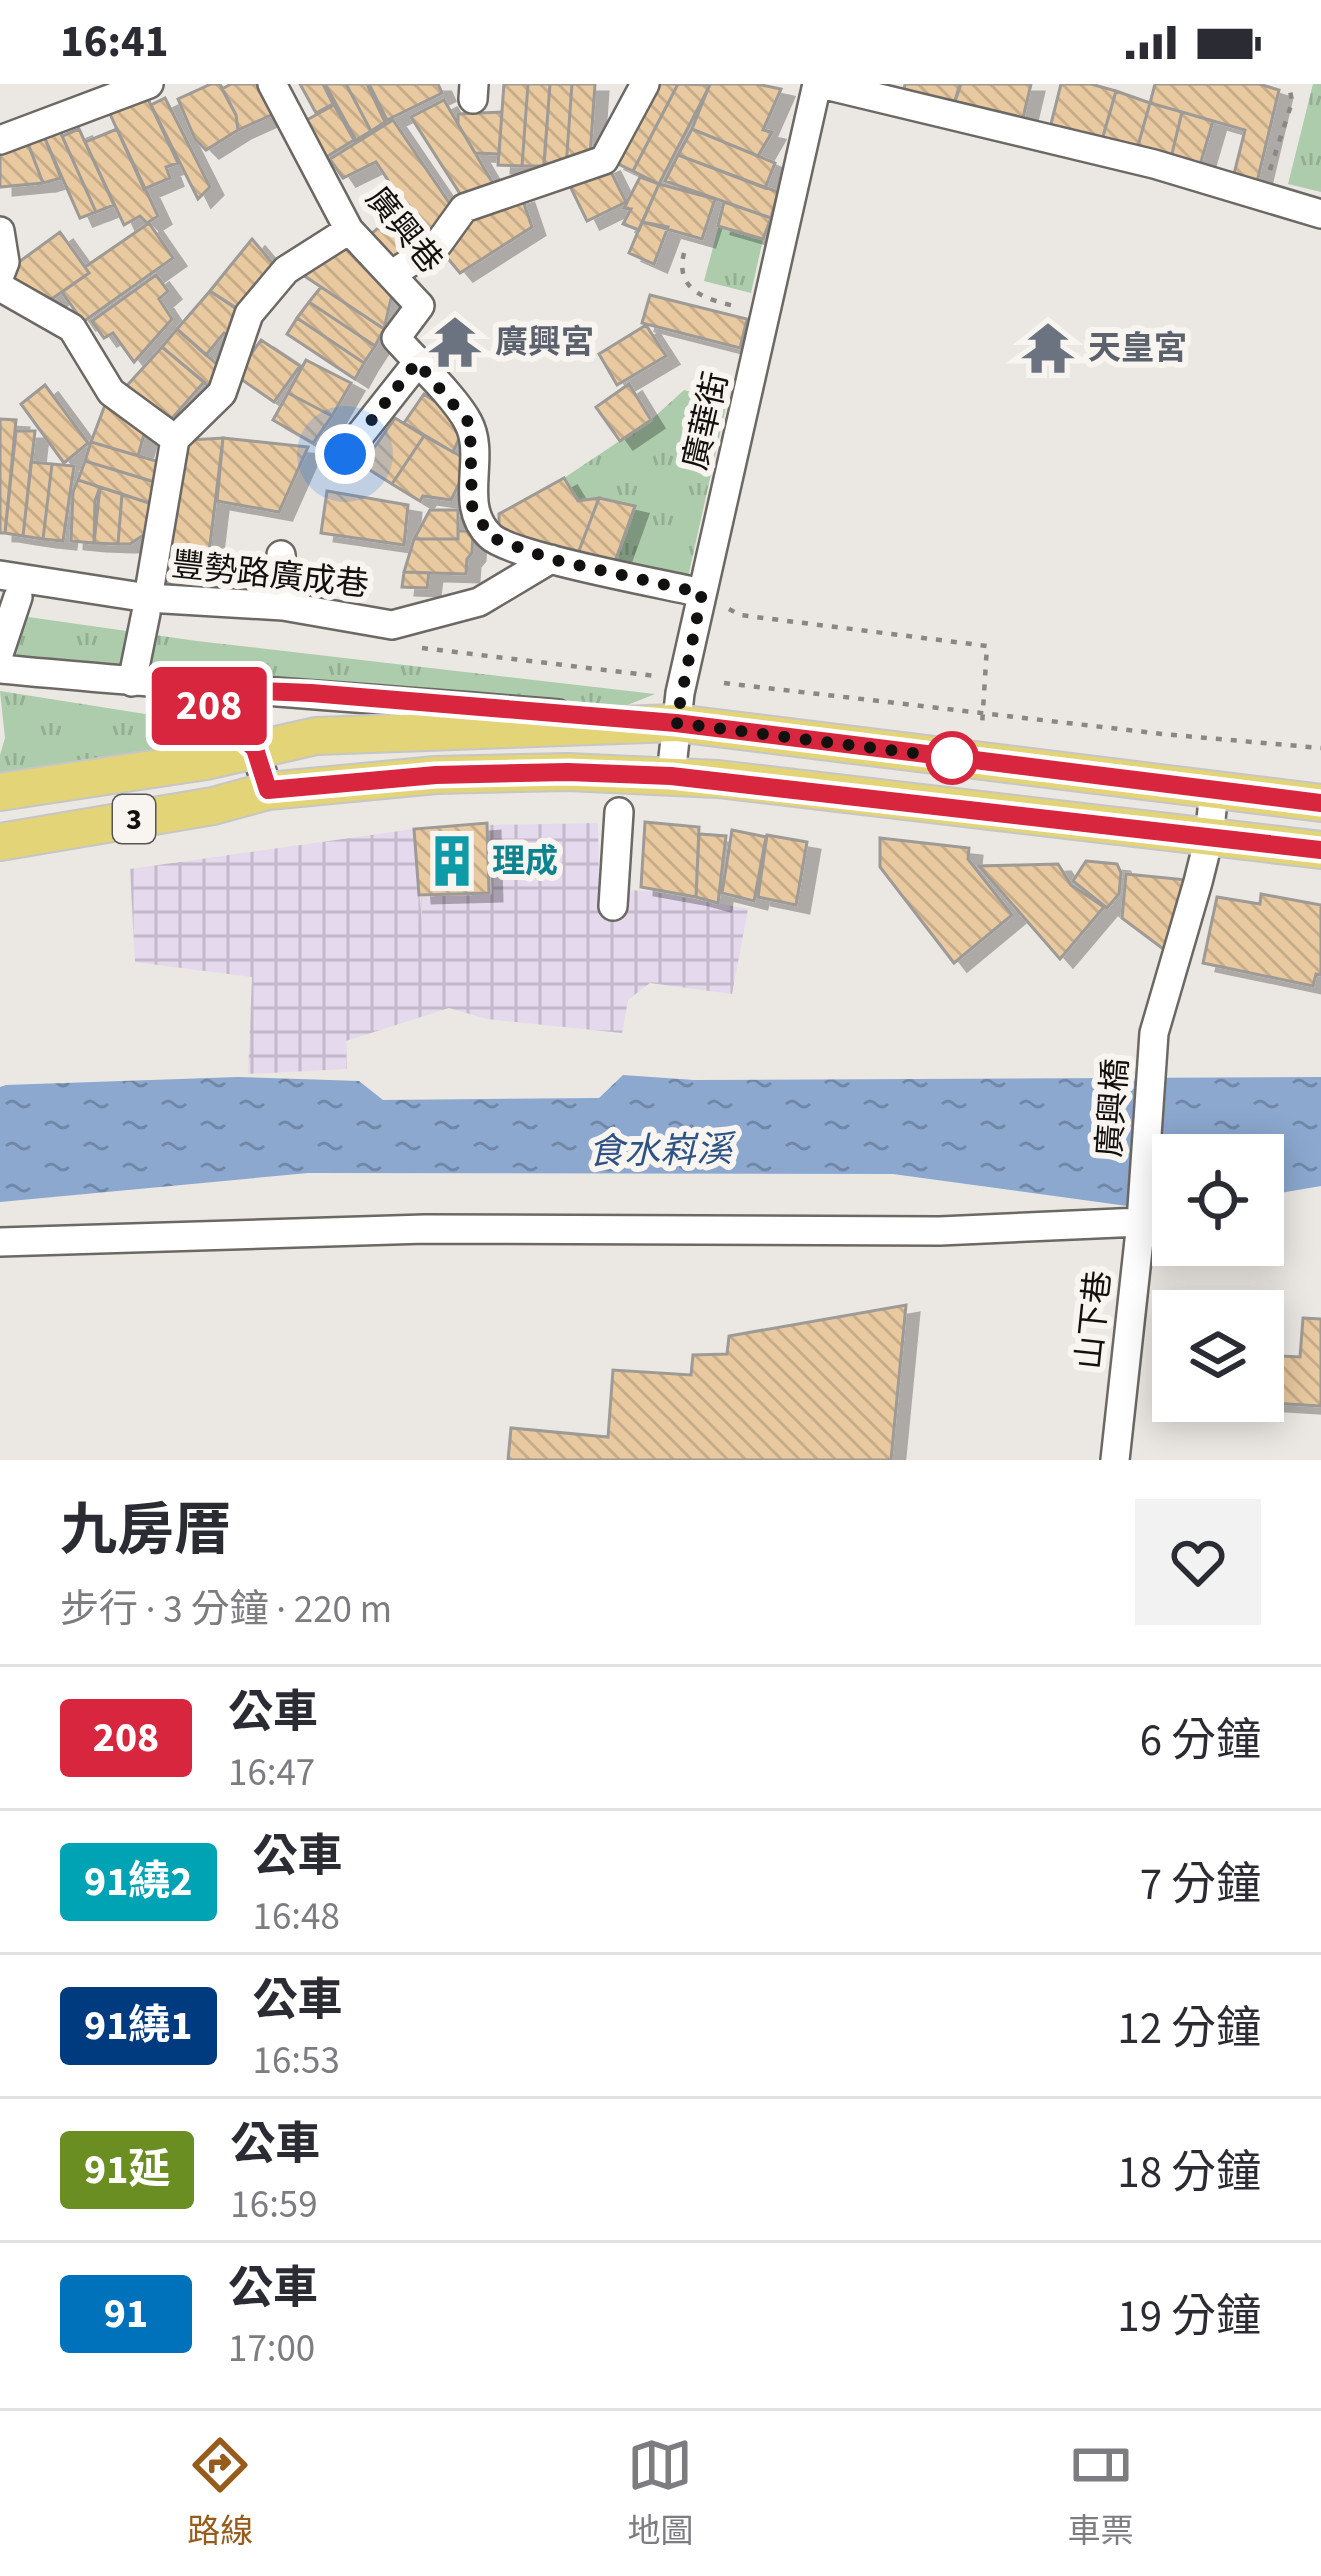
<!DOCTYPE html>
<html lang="zh-TW">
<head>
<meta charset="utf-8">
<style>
  body { margin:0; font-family:"Source Sans 3","Noto Sans TC",sans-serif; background:#f2f2f3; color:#2b2b33; height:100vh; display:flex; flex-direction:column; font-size:45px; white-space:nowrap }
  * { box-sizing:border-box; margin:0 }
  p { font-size:39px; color:#7c7c81 }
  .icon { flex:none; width:66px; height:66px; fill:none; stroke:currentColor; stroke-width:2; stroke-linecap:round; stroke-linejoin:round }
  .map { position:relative; height:1376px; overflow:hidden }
  .drawer { display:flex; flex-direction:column; background:#fff; flex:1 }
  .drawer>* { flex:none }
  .badge { padding:0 24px; border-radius:9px; font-size:42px; line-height:78px }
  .fabs { position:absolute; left:1152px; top:1050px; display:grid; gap:24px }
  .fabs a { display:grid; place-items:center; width:132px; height:132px; border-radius:0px; background:#fff; box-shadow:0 6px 30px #0003; font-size:60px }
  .you { position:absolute; width:60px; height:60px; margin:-30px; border:9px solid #fff; border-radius:50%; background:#1a73e8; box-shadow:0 0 0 18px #1a73e833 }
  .map>.badge { position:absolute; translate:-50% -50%; box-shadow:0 0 0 6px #fff }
  .round { display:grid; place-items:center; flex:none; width:126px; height:126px; border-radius:0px; background:#f2f2f3 }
  .overview { display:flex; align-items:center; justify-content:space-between; height:204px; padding:0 60px }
  h1 { font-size:57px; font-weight:700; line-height:90px }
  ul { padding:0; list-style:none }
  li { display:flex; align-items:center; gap:36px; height:144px; padding:0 60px; border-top:3px solid #e1e1e2 }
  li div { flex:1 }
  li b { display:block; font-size:45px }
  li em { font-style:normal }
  li .badge { min-width:132px; font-weight:700; text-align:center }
  .status { display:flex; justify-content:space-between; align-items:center; height:84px; padding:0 60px; background:#fff; direction:ltr }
  .status svg { height:33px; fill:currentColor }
  .dock { display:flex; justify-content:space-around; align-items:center; height:168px; border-top:3px solid #e1e1e2; background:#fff; font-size:33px; color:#7c7c81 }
  .dock a { display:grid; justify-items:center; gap:6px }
  .dock .selected { color:#975c1c }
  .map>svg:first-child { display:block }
</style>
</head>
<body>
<div class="status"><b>16:41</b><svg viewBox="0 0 49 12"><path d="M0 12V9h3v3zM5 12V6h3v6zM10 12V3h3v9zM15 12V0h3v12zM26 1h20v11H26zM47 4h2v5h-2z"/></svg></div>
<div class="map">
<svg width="1321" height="1376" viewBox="0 0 1321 1376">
  <defs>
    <pattern id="industrial-grid" width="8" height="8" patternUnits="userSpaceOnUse" patternTransform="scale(3)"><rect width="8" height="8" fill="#e4d9ed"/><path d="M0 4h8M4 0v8" fill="none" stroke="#c3b9ca"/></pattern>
    <pattern id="grass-tufts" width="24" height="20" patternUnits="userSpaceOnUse" patternTransform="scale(3)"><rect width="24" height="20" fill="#acccac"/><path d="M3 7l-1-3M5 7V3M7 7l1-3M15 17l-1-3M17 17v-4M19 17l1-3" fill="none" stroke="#93ae93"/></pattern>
    <pattern id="water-ripples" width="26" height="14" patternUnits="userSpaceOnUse" patternTransform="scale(3)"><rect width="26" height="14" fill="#8ca8cf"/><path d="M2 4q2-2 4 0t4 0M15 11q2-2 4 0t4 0" fill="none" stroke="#7187a7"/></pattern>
    <pattern id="building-back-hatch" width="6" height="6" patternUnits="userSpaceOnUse" patternTransform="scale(3)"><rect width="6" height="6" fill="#e9c9a0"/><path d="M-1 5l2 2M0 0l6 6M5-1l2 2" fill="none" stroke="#c7ac89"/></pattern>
    <filter id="shadow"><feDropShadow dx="13" dy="8" stdDeviation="0" flood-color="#0004"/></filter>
  </defs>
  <rect width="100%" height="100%" fill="#ebe7e2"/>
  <path fill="url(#industrial-grid)" d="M 598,739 L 599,805 L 649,807 L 748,825 L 732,910 L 650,899 L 628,916 L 622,949 L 487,935 L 449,924 L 346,957 L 347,985 L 248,990 L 252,893 L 135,878 L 130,785 L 414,745 L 422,840 L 421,813 L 492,810 L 489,741 Z"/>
  <path fill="url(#grass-tufts)" d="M 1313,0 L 1321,0 L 1321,108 L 1288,100 Z
    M 719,141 L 763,155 L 751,209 L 704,197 Z
    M 684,306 L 727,318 L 687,498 L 613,483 L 634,422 L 599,414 L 578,417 L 564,394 L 651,336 Z
    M 0,529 L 197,557 L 655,610 L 620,624 L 0,574 Z
    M 0,607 L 158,632 L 199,645 L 233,670 L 0,711 L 0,671 L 5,654 Z"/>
  <path fill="url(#water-ripples)" d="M 623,991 L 694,996 L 1321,993 L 1321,1102 L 1263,1112 L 1263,1071 L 1173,1071 L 1173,1126 L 1164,1127 L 893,1090 L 308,1089 L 0,1118 L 0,1003 L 6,1001 L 238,993 L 359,997 L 383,1016 L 599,1014 Z"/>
  <path fill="url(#building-back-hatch)" stroke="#9e9a96" stroke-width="3" filter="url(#shadow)" d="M 211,0 L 220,0 L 236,31 L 238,46 L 206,66 L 195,55 L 178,15 Z
    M 231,0 L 266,0 L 280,27 L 238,46 L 236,31 L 222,5 Z
    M 300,0 L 323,0 L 333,20 L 316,29 Z
    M 325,0 L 346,0 L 371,47 L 356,56 Z
    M 346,0 L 367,0 L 385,38 L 371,47 Z
    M 369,0 L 438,0 L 442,9 L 387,36 Z
    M 504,0 L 528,0 L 522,82 L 498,81 Z
    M 528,0 L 550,0 L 544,82 L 522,82 Z
    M 550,0 L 572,0 L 566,83 L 543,91 Z
    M 572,0 L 595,0 L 590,72 L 566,83 Z
    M 650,0 L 678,0 L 633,87 L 612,77 Z
    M 678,0 L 710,1 L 659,100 L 633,87 Z
    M 757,0 L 781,5 L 763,46 L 772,48 L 758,72 L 692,45 L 710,0 Z
    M 905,0 L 960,0 L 954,20 L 904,5 Z
    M 961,0 L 1031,0 L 1022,38 L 954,20 Z
    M 1061,0 L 1091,0 L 1116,7 L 1102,56 L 1050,44 Z
    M 1155,0 L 1259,0 L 1279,6 L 1257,98 L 1234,90 L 1245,46 L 1150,19 Z
    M 1116,7 L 1150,19 L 1137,65 L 1102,56 Z
    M 147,13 L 178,79 L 166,83 L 170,94 L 144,105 L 110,30 Z
    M 165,14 L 210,103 L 198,115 L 151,21 Z
    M 444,16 L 458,40 L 498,108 L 464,116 L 411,33 Z
    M 1150,19 L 1182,28 L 1171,74 L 1137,65 Z
    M 334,21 L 354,56 L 323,75 L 303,38 Z
    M 502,28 L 499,70 L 475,69 L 458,40 L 458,30 Z
    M 1182,28 L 1213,37 L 1200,81 L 1171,74 Z
    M 393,36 L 456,129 L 395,183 L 366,154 L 405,122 L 376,78 L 343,94 L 330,75 Z
    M 59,45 L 96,128 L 80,134 L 43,50 Z
    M 79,45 L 114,121 L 96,128 L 62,52 Z
    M 117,45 L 158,132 L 147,139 L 140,132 L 124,141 L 85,58 Z
    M 692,45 L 775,79 L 765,104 L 678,71 Z
    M 43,50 L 61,94 L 43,99 L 27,57 Z
    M 27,57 L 43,99 L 0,103 L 0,67 Z
    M 678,71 L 778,108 L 771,134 L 665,97 Z
    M 607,80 L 626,118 L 587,137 L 568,98 Z
    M 640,93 L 659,100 L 639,146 L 623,140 L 631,125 L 624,124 Z
    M 659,100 L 715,115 L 702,155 L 642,138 Z
    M 521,111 L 532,143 L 460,189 L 440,165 L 468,127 Z
    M 724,118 L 771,134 L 763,155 L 718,142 Z
    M 642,138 L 668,143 L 654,180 L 629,169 Z
    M 149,139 L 173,174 L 83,238 L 62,208 L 89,189 L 85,183 Z
    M 60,148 L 89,189 L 43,221 L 1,199 L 8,186 Z
    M 252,155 L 274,181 L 238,225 L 210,207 Z
    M 347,156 L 393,206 L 384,245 L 297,187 Z
    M 156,191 L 168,207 L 159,215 L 172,235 L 134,278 L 113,249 L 104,254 L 92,237 Z
    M 321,203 L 384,245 L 375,262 L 309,218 Z
    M 210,207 L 244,230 L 230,251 L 224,249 L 206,271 L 177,245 Z
    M 650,211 L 747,235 L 740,264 L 642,239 Z
    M 309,218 L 375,262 L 364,279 L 297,234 Z
    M 297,234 L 364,279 L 355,295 L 287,250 Z
    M 646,241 L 666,272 L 617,301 L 599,270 Z
    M 177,245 L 219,282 L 213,306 L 162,263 Z
    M 261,256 L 300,282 L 274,318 L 241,295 L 240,286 Z
    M 162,263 L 204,298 L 167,340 L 122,307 Z
    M 306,276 L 351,299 L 332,332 L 288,309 Z
    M 629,300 L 651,336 L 620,357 L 596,323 Z
    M 45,301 L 88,359 L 64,379 L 21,320 Z
    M 288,309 L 332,332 L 313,359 L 273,336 Z
    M 424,310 L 446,325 L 461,350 L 453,368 L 404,339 Z
    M 108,313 L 147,340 L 138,372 L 91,358 Z
    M 395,334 L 424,352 L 392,400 L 362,381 Z
    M 0,335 L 16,336 L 5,449 L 0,449 Z
    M 16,347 L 35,347 L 23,452 L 5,449 Z
    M 424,352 L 464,374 L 461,396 L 451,416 L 423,412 L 420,417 L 392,400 Z
    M 223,354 L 308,363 L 279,428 L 217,417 Z
    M 223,354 L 208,477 L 163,472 L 179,364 L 190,356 Z
    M 91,358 L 163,379 L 158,399 L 85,377 Z
    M 85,377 L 158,399 L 152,420 L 78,396 Z
    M 31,378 L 52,380 L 43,455 L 23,452 Z
    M 52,380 L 74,382 L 63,457 L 43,455 Z
    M 564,394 L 578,417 L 599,414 L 577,472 L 499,447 L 499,430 Z
    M 78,396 L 100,403 L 95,417 L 94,459 L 71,457 L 73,408 Z
    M 100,403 L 122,410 L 118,460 L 94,459 Z
    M 327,407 L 408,421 L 404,461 L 321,449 Z
    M 122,410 L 152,420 L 145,450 L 130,460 L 118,460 Z
    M 599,414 L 635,422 L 613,483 L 577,472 Z
    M 430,426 L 458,426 L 458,455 L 414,455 Z
    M 458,447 L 473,447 L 472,469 L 467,475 L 466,490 L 404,488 L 414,455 L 458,455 Z
    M 163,472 L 243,479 L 241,508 L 177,508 L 178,499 L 159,498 Z
    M 404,488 L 429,489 L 427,504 L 402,503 Z
    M 645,738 L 699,743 L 696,813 L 641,803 Z
    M 487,739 L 489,809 L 419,811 L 414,745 Z
    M 732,746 L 766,753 L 754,817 L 722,809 Z
    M 699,750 L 726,752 L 718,819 L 696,813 Z
    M 767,751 L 807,758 L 796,821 L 758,813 Z
    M 880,754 L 969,764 L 968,775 L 1012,831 L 954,879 L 880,783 Z
    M 1086,777 L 1117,780 L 1121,789 L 1119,810 L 1107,824 L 1073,797 Z
    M 1058,780 L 1071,801 L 1104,823 L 1060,875 L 979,782 Z
    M 1126,790 L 1187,796 L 1166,867 L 1122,834 Z
    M 1261,810 L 1321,821 L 1321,891 L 1316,890 L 1313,902 L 1203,879 L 1217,813 L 1260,820 Z
    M 906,1221 L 891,1376 L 508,1376 L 511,1344 L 608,1353 L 613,1286 L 691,1291 L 693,1271 L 727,1270 L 729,1252 Z
    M 1303,1234 L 1321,1235 L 1321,1322 L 1238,1317 L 1263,1317 L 1263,1271 L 1300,1273 Z
    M 1160,1255 L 1173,1256 L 1173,1313 L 1156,1312 Z"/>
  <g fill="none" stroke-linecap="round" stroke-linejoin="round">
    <g stroke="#6c6864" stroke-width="32">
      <path id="minor" d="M 272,0 L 349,146 L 420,222 L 396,254 C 416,277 455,313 468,338 C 487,373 457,421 490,452 C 512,473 664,500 702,509
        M 821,0 L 1154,80 L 1321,130
        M 473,15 L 474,0
        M 0,56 L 149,0
        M 0,147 L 5,178 L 0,191
        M 391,191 L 438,160 L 464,124 L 604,76 L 645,0
        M 0,203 L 72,244 L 111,308 L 175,355 L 148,514 L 283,522 L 392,541 L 479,518 L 551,475
        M 175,355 L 222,309 L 249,230 L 286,186 L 349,146
        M 345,370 L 417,279
        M 281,471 L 283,522
        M 0,491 L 148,514
        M 0,567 L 18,513
        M 0,585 C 186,603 372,614 558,630
        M 132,598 L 146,529
        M 189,604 L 255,665 L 268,707
        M 671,692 L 680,609 L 817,0
        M 613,822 L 619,728
        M 0,1158 L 425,1145 L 940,1147 L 1141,1138
        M 1115,1376 L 1141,1138 L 1154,949 L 1198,798 L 1209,754 L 1214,707"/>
    </g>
    <g stroke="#c6c6c6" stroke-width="40">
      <path id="major" d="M 0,708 L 206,677 L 316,652 L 676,639 L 1321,719
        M 0,758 L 213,722 L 268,707 L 436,691 L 568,688 L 718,695 L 1321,766"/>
    </g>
    <path stroke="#8a8885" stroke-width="4.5" stroke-dasharray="6 9" stroke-linecap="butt" d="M 1270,86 L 1292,18 L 1289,0
      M 684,169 C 674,208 709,216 739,223
      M 729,525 L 740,531 L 987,562 L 982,642
      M 422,564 L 655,592
      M 724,599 L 1162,650 L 1321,664"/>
    <use href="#minor" stroke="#fff" stroke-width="27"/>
    <use href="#major" stroke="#e2d477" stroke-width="36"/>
  </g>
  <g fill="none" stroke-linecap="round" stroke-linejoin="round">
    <g stroke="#fff" stroke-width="27">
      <path id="line" d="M 1321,719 L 676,639 L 311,609 L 189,604 L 255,665 L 268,706 L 436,691 L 568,688 L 671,692 L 1321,766"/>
    </g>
    <use href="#line" stroke="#d7263d" stroke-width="18"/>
    <path stroke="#121110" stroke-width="12" stroke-dasharray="0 21.6" d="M 345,370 L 417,278 L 470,340 L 472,422 L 490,453 L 551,475 L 702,509 L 676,639 L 952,674"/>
  </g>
  <defs>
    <g id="temple-bare" transform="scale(4.14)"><path d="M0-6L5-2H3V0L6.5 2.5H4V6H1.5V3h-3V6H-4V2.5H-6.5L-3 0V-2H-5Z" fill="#6b7280" stroke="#f8f4ef" stroke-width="2.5" paint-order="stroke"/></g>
    <g id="building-bare" transform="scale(4.14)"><path d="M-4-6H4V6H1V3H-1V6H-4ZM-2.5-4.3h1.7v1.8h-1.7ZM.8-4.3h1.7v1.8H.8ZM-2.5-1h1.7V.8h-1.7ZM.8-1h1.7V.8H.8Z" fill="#0f9aa8" stroke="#f8f4ef" stroke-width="2.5" paint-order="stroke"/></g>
  </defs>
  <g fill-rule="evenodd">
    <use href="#temple-bare" x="455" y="258"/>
    <use href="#temple-bare" x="1048" y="264"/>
    <use href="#building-bare" x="452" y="777"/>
  </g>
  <circle fill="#fff" stroke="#d7263d" stroke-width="6" cx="952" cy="674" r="24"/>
  <g text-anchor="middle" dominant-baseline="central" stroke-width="12" stroke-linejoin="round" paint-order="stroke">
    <rect fill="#f8f4ef" stroke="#575553" stroke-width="3" x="113" y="711" width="42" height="48" rx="9"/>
    <g font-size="30" font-weight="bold" fill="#121110">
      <text x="134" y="735">3</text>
    </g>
    <g font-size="33" fill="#121110" stroke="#f8f4ef">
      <text transform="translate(404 146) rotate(51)">廣興巷</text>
      <text transform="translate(706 337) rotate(-77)">廣華街</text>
      <text transform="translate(270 491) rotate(6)">豐勢路廣成巷</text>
      <text transform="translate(1113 1024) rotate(-86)">廣興橋</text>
      <text transform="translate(1094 1236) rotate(-84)">山下巷</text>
    </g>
    <g font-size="33" font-weight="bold" fill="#5b616d" stroke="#f8f4ef" text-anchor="start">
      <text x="495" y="258">廣興宮</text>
      <text x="1088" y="264">天皇宮</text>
    </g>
    <g font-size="33" font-weight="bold" fill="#0d838f" stroke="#f8f4ef" text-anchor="start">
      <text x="492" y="777">理成</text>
    </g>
    <g font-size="36" font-style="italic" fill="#2d5285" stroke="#f8f4ef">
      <text transform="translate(660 1067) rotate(-1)">食水嵙溪</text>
    </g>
  </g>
</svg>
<div class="fabs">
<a><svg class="icon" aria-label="locate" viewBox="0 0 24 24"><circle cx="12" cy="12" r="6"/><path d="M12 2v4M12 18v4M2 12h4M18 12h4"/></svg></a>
<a><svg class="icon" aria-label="layers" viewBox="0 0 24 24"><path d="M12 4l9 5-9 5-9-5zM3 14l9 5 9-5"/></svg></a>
</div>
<div class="you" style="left:345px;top:370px"></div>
<b class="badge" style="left:209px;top:622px;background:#d7263d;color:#fff">208</b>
</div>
<section class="drawer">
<div class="overview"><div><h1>九房厝</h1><p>步行 · 3 分鐘 · 220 m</p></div><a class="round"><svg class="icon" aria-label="heart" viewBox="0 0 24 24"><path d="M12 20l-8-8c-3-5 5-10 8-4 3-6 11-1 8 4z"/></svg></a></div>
<ul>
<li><span class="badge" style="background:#d7263d;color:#fff">208</span><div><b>公車</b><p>16:47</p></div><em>6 分鐘</em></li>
<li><span class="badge" style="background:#00a3b4;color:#fff">91繞2</span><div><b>公車</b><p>16:48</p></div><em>7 分鐘</em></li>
<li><span class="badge" style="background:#003b80;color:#fff">91繞1</span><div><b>公車</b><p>16:53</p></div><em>12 分鐘</em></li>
<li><span class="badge" style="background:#6b8e23;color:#fff">91延</span><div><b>公車</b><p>16:59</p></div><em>18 分鐘</em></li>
<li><span class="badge" style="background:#0072bc;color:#fff">91</span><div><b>公車</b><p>17:00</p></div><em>19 分鐘</em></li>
</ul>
</section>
<nav class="dock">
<a class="selected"><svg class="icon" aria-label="directions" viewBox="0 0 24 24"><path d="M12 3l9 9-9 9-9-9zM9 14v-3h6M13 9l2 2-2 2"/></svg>路線</a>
<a><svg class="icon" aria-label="map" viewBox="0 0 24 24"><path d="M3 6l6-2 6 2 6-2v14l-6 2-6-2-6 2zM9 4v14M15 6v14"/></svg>地圖</a>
<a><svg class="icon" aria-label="tickets" viewBox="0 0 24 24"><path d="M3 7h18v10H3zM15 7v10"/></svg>車票</a>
</nav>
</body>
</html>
